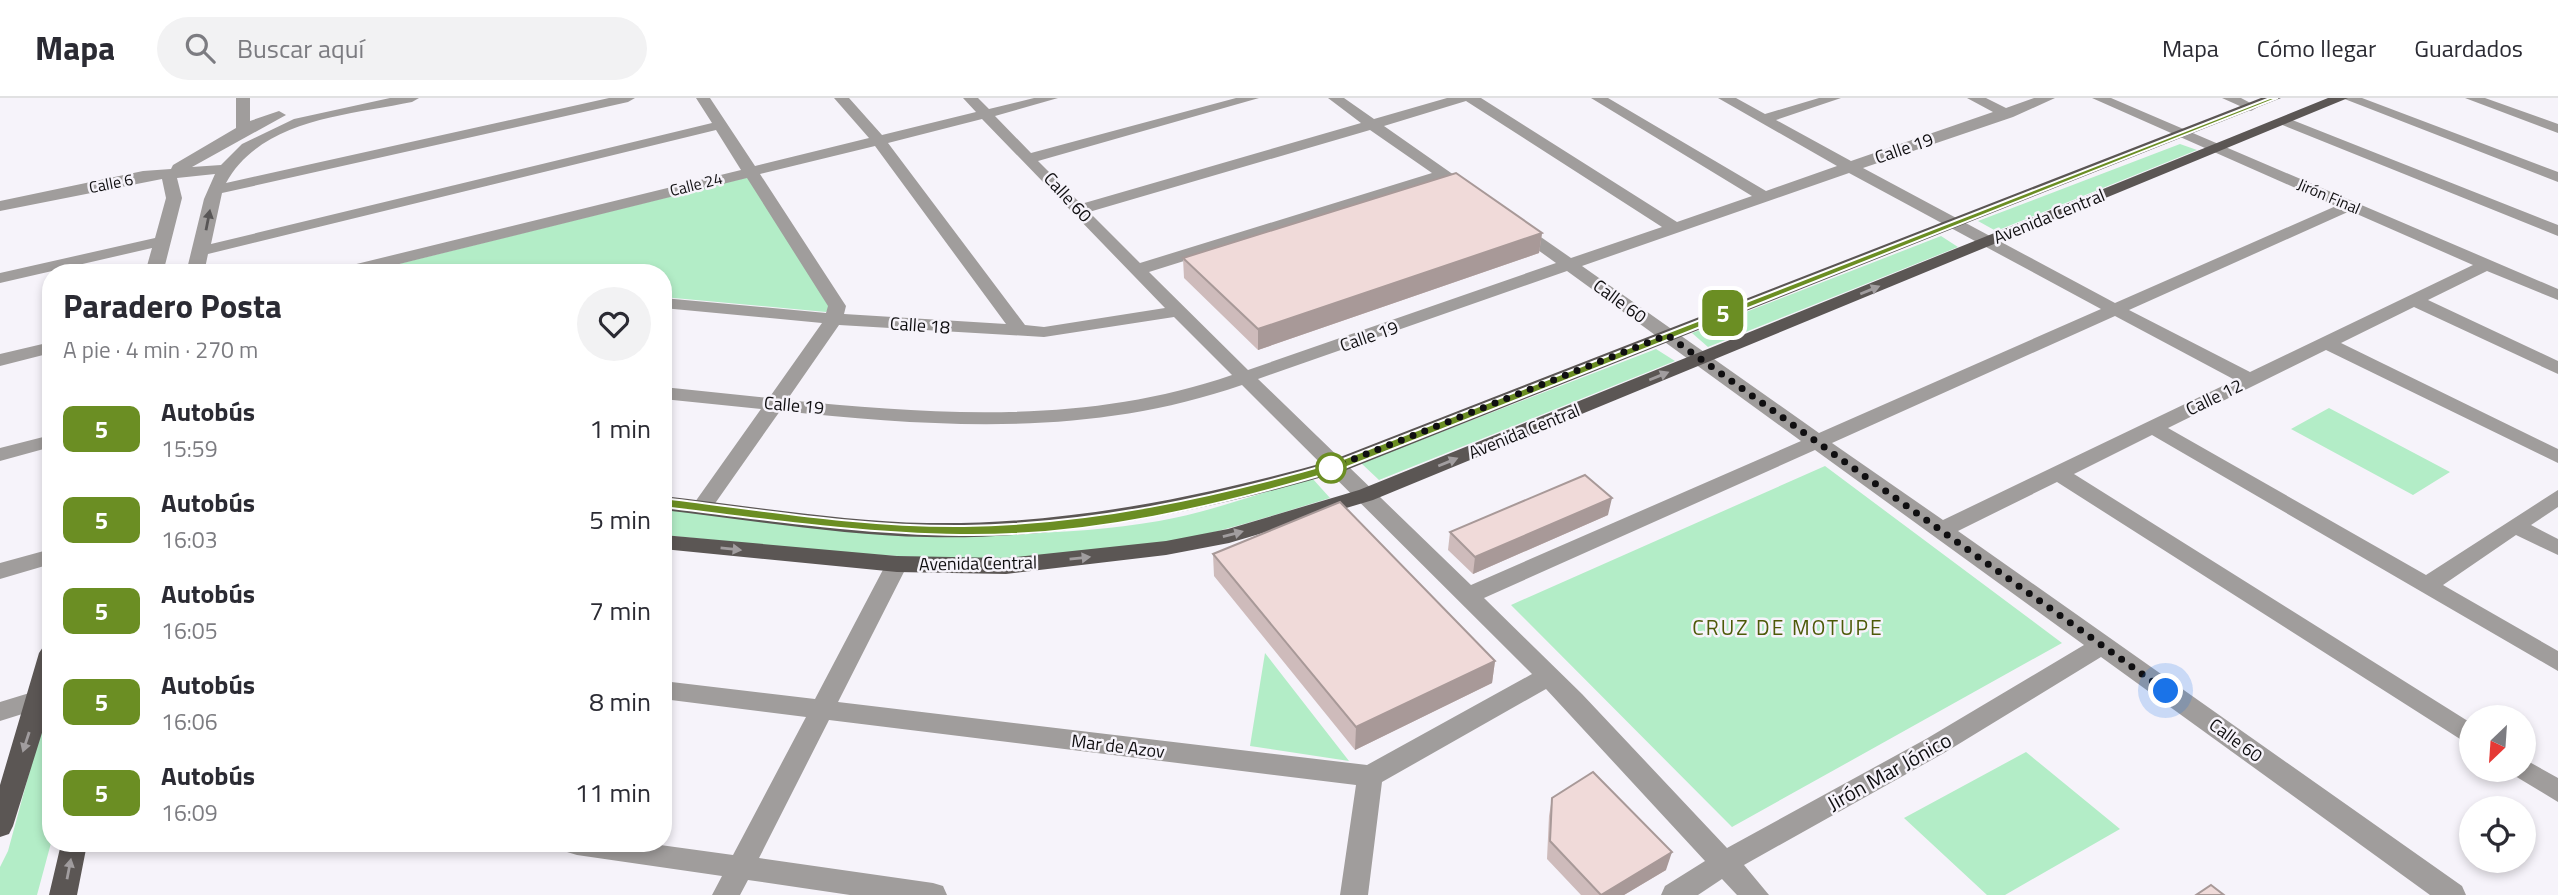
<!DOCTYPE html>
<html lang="es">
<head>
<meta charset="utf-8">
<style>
  body { margin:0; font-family:"Titillium Web",sans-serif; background:#f2f2f3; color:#2b2b33; height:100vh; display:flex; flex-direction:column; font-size:26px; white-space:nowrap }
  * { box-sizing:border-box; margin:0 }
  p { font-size:23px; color:#7c7c81 }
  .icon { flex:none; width:38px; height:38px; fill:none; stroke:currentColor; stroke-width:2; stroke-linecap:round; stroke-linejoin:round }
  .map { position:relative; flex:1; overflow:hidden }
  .sheet { position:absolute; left:42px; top:166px; width:630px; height:588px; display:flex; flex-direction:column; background:#fff; border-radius:28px; box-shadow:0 4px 10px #0003 }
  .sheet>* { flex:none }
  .badge { padding:0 14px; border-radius:10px; font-size:24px; line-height:46px }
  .needle { width:46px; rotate:205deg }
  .tools { position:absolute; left:2459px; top:607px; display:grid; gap:14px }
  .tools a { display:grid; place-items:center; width:77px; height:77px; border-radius:50%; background:#fff; box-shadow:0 4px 10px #0003; font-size:35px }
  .you { position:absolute; width:35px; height:35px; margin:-18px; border:5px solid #fff; border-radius:50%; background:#1a73e8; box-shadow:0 0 0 10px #1a73e833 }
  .map>.badge { position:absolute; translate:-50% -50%; box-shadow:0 0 0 4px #fff }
  .round { display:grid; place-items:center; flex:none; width:74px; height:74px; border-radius:37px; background:#f2f2f3 }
  .summary { display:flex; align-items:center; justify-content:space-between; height:119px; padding:0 21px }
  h1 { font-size:33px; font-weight:700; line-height:52px }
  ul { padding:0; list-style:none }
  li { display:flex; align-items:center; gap:21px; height:91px; padding:0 21px }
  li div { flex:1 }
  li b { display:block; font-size:26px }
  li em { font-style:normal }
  li .badge { min-width:77px; font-weight:700; text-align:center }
  header { display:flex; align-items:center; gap:42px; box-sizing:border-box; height:98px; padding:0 35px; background:#fff; border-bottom:2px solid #e1e1e2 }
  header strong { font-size:33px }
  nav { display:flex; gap:38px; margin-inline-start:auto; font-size:24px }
  .search { width:490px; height:63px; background:#f2f2f3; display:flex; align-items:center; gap:18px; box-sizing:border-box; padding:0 24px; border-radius:38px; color:#7c7c81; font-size:26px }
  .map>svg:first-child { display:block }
</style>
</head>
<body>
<header>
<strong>Mapa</strong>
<div class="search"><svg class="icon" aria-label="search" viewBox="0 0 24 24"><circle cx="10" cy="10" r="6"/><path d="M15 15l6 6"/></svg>Buscar aquí</div>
<nav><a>Mapa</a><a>Cómo llegar</a><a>Guardados</a></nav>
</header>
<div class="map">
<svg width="2558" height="797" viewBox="0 0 2558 797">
  <rect width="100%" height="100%" fill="#f6f3fa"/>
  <path fill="#b3edc7" d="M 2180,46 L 2197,52 L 1996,133 L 1978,123 Z
    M 749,79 L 830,210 L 826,214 L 663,199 L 663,175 L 384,173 L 386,169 Z
    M 1941,138 L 1958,149 L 1708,249 L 1692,235 Z
    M 1656,251 L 1675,263 L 1379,382 L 1361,365 Z
    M 2329,310 L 2450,374 L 2413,397 L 2291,331 Z
    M 1825,368 L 2062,545 L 1732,729 L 1511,507 Z
    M 1312,380 L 1330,400 C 1274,417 1219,435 1161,446 C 995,476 829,453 663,437 L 663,412 C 827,424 996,451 1159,423 C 1211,414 1262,394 1312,380 Z
    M 1265,555 L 1349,663 L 1250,648 Z
    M 51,612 L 51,745 L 37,797 L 0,797 L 0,769 L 8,753 L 46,613 Z
    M 2026,654 L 2120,731 L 2005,797 L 1987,797 L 1904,720 Z"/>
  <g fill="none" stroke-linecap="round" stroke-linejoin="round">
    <path fill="#a09d9c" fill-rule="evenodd" d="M 236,0 L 250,0 L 250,23 L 279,13 L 286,17 L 192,69 L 221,67 L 242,46 L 294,21 L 390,0 L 419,0 L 412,4 C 349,17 261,21 226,85 L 609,0 L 635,0 L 628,4 L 222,95 L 211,146 L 712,25 L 696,0 L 710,0 L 755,68 L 869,40 L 834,0 L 849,0 L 882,37 L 976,14 L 963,0 L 978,0 L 989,11 L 1034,0 L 1058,0 L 995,18 L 1031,55 L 1236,0 L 1259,0 L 1038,63 L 1081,106 L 1361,25 L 1328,0 L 1344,0 L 1374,21 L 1447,0 L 1481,0 L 1677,124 L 1752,98 L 1591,0 L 1608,0 L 1766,93 L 1837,68 L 1718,0 L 1736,0 L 1765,16 L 1819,0 L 1841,0 L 1776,22 L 1851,63 L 1993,14 L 1967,0 L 1986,0 L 2006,10 L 2034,0 L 2055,0 L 2013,19 L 1863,70 L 2115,205 L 2336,108 L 2092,0 L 2111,0 L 2558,191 L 2558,202 L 2487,173 L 2428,202 L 2558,263 L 2558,276 L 2414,209 L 2341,245 L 2558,351 L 2558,365 L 2326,252 L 2168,330 L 2426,477 L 2558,392 L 2558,409 L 2531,427 L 2558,441 L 2558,457 L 2516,437 L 2443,487 L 2558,553 L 2558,573 L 2152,337 L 2074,376 L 2471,625 L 2471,648 L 2057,384 L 1958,433 L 2462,788 L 2466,797 L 2430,797 L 2101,559 L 1944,655 L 1744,767 L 1769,797 L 1737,797 L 1722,781 L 1698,797 L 1661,797 L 1665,788 L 1705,763 L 1546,591 L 1382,684 L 1368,797 L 1340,797 L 1356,687 L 829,622 L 759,760 L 933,785 L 943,788 L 947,797 L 850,797 L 748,782 L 740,797 L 712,797 L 722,778 L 577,757 L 567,754 L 564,746 L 653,746 L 733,757 L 806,619 L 663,601 L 663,583 L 815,601 L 886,466 L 889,461 L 905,461 L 908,466 L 838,604 L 1367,667 L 1532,576 L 1242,287 C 1088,340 938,329 780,313 L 709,414 L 695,414 L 691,409 L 695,404 L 761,311 L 663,301 L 663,289 L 769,300 L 822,225 L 663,210 L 663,200 L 826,215 L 828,208 L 747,80 L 363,175 L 333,175 L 336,171 L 741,72 L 716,32 L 208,156 L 204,175 L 186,175 L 204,101 L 215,76 L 177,80 L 182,100 L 163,175 L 145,175 L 152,150 L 0,185 L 0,175 L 155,140 L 166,100 L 162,81 L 0,113 L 0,103 L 143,73 L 171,71 L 173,67 L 236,30 ZM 1466,3 L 1662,129 L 1571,160 L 1525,128 L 1513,128 L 1513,134 L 1556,165 L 1248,272 L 1149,174 L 1442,82 L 1462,97 L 1474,97 L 1474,91 L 1384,28 ZM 982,21 L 1165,210 L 1044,229 L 1025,227 L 888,45 ZM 1370,32 L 1432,75 L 1140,165 L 1089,114 ZM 875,48 L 1006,226 L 844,216 L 846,208 L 760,76 ZM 1849,75 L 2101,211 L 1819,335 L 1582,168 ZM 2350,113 L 2473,167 L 2250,274 L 2129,212 ZM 1567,173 L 1801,343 L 1471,487 L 1258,281 ZM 2115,218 L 2235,282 L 1943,422 L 1832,345 ZM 1174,219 L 1232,277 C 1087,327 938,317 787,302 L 839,227 L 1044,239 ZM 1815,352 L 2084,547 L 1926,641 L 1727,750 L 1582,596 L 1484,500 Z
      M 2222,0 L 2241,0 L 2258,9 L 2251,13 Z
      M 2342,0 L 2362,0 L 2558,74 L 2558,84 Z
      M 2465,0 L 2485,0 L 2558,26 L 2558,35 Z
      M 2285,19 L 2558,127 L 2558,138 L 2280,26 L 2278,23 Z
      M 51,244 L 51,255 L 0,268 L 0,256 Z
      M 51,337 L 51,349 L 0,363 L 0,350 Z
      M 51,451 L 51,466 L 0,481 L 0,465 Z
      M 49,589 L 51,607 L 0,623 L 0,604 Z
      M 2524,661 L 2558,680 L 2558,704 L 2515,678 L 2512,672 L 2524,672 Z"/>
    <path fill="#5b5654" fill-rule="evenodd" d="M 2261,0 L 2281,0 L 1344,373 C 1208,412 1070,442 927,439 C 839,437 751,422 663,412 L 663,398 C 751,408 839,423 927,425 C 1064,427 1198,400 1330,363 Z
      M 2328,0 L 2348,0 L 1373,402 L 1229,445 L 1166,457 L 1006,476 L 897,474 L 663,451 L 663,437 L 897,458 L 1006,460 L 1166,443 L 1228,431 L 1359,392 Z
      M 51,546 L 51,606 L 13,728 L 9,736 L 0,739 L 0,687 L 39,555 L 43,549 Z
      M 61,746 L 87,746 L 77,797 L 49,797 Z"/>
  </g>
  <path fill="#cebbbb" d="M 1542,135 L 1539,155 L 1258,252 L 1184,180 L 1183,160 Z
    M 1608,417 L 1473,476 L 1448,452 L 1450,434 Z
    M 1213,456 L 1495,563 L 1492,585 L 1355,652 L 1214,478 Z
    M 1552,700 L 1666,772 L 1624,797 L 1581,797 L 1547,761 L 1549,718 Z"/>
  <path fill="#a89998" d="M 1542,135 L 1539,155 L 1258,252 L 1258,231 Z
    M 1612,400 L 1608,417 L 1473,476 L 1475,459 Z
    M 1495,563 L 1492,585 L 1355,652 L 1356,629 Z
    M 1672,754 L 1666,772 L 1624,797 L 1601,797 Z"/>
  <path fill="#f0dad9" stroke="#a89998" stroke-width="2" d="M 1456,75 L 1542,135 L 1258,231 L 1183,160 Z
    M 1585,377 L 1612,400 L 1475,459 L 1450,434 Z
    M 1340,404 L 1495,563 L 1356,629 L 1213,456 Z
    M 1593,674 L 1672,754 L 1601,797 L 1550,743 L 1552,700 Z
    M 2211,787 L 2224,797 L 2196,797 Z"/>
  <defs><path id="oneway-solid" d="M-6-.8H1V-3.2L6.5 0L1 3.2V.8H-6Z" transform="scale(1.75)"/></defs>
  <use fill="#585656" href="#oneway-solid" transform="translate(208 122) rotate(-79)"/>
  <g fill="#a19d9f">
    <use href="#oneway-solid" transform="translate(1870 192) rotate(-22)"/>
    <use href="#oneway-solid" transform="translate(1659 278) rotate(-22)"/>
    <use href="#oneway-solid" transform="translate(1448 364) rotate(-22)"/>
    <use href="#oneway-solid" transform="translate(1233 436) rotate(-15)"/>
    <use href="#oneway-solid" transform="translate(731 451) rotate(6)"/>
    <use href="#oneway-solid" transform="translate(1080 460) rotate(-6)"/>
    <use href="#oneway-solid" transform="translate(26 644) rotate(108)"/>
    <use href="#oneway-solid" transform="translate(69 771) rotate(-79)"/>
  </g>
  <path fill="#6b8e23" stroke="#fff" stroke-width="2" d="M 2270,0 L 2278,0 L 1342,371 C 1219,408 1090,439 960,437 C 861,436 762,421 663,409 L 656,405 L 663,400 C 762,412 863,429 964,428 C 1090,426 1212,400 1333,365 Z"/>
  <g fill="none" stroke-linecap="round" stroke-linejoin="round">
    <path stroke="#100f11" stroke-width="7" stroke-dasharray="0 12.6" d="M 1331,370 L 1667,237 L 2166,593"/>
  </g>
  <circle fill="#fff" stroke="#6b8e23" stroke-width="3.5" cx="1331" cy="370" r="14"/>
  <g text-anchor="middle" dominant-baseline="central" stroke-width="5" stroke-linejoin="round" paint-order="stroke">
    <g font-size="16" fill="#100f11" stroke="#f6f3fa">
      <text transform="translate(111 85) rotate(-11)">Calle 6</text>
      <text transform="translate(696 86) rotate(-14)">Calle 24</text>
      <text transform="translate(2329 98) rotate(23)">Jirón Final</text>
    </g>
    <g font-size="18" fill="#100f11" stroke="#f6f3fa">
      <text transform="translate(1904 50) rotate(-19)">Calle 19</text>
      <text transform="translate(1068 99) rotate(47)">Calle 60</text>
      <text transform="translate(2049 118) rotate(-22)">Avenida Central</text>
      <text transform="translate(1620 203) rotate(36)">Calle 60</text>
      <text transform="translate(920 227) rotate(4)">Calle 18</text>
      <text transform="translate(1369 238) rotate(-19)">Calle 19</text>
      <text transform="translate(2214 299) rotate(-26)">Calle 12</text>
      <text transform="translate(794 307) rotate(5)">Calle 19</text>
      <text transform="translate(1524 333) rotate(-22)">Avenida Central</text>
      <text transform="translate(978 465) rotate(-1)">Avenida Central</text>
      <text transform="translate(2236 642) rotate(36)">Calle 60</text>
      <text transform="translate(1118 648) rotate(7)">Mar de Azov</text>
    </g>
    <g font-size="21" letter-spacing="2" fill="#4d5a09" stroke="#f6f3fa">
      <text x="1788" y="529">CRUZ DE MOTUPE</text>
    </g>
    <g font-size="21" fill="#100f11" stroke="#f6f3fa">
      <text transform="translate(1889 673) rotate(-29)">Jirón Mar Jónico</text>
    </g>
  </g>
</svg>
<div class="tools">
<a><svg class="needle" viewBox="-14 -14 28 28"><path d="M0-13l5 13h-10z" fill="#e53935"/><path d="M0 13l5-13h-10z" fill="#7c7c81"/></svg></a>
<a><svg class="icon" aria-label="locate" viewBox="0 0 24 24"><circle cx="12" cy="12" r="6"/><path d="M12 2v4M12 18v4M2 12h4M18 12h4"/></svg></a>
</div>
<div class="you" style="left:2166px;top:593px"></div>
<b class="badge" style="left:1723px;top:215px;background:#6b8e23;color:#fff">5</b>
<section class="sheet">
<div class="summary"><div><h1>Paradero Posta</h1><p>A pie · 4 min · 270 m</p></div><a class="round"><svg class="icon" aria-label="heart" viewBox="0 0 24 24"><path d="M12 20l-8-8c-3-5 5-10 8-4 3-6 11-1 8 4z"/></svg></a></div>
<ul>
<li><span class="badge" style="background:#6b8e23;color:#fff">5</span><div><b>Autobús</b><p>15:59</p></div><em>1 min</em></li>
<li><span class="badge" style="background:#6b8e23;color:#fff">5</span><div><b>Autobús</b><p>16:03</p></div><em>5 min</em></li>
<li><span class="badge" style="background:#6b8e23;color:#fff">5</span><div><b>Autobús</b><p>16:05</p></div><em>7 min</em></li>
<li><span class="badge" style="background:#6b8e23;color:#fff">5</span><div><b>Autobús</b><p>16:06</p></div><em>8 min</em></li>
<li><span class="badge" style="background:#6b8e23;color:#fff">5</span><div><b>Autobús</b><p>16:09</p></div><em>11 min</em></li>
</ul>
</section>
</div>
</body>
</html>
